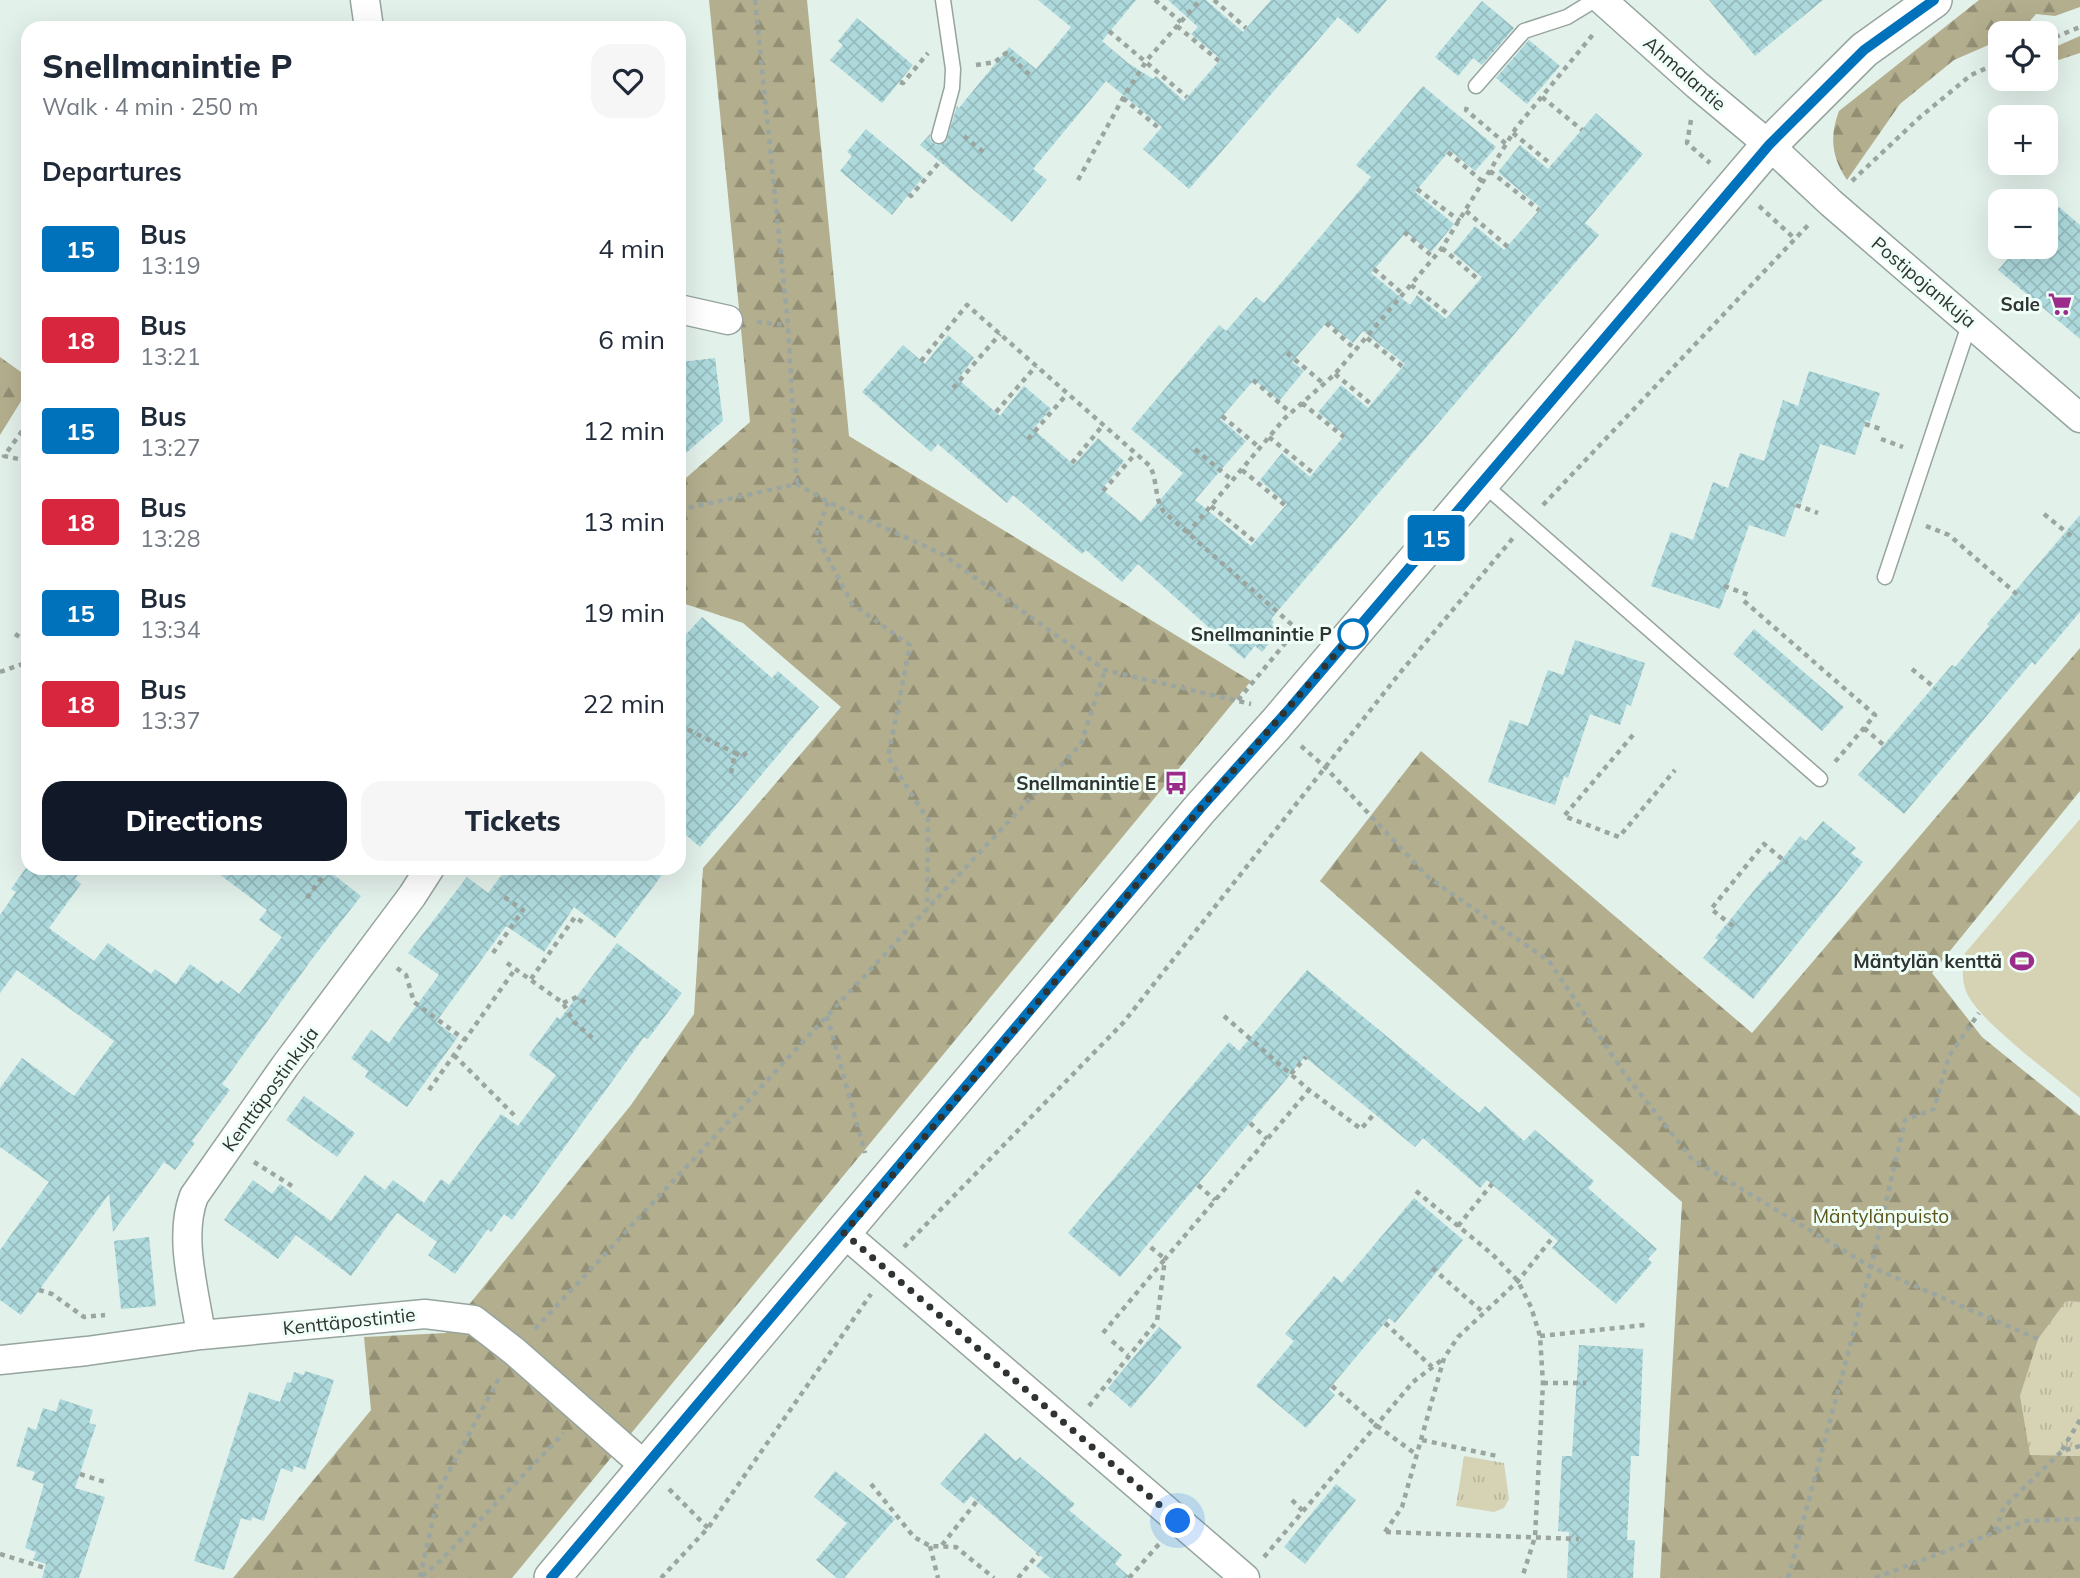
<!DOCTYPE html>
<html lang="en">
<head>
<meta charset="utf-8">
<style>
  body { margin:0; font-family:Mulish,sans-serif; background:#f6f6f7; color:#1f2937; height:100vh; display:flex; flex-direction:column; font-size:26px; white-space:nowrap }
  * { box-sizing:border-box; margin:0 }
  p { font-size:23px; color:#747a83 }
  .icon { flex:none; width:38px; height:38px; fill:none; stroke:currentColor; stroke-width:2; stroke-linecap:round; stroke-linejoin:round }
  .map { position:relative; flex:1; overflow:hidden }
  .panel { position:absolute; left:21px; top:21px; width:665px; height:854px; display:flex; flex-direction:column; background:#fff; border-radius:21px; box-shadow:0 7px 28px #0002 }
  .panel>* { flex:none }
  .badge { padding:0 14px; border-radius:5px; font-size:24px; line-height:46px }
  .fabs { position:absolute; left:1988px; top:21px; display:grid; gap:14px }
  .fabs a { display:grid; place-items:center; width:70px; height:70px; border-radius:14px; background:#fff; box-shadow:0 7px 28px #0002; font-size:35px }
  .you { position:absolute; width:35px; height:35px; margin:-18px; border:5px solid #fff; border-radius:50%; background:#1a73e8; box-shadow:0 0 0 10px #1a73e833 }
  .map>.badge { position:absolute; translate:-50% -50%; box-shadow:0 0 0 4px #fff }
  h2 { padding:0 21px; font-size:26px; line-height:63px }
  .round { display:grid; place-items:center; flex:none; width:74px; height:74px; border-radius:21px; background:#f6f6f7 }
  .headline { display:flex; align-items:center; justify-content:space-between; height:119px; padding:0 21px }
  h1 { font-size:33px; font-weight:800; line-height:52px }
  .cta { display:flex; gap:14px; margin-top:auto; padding:14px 21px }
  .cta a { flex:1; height:80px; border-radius:21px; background:#111827; color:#fff; font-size:28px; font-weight:800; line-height:80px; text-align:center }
  .cta a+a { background:#f6f6f7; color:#1f2937 }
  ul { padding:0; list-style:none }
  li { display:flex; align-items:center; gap:21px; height:91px; padding:0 21px }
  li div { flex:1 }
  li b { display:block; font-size:26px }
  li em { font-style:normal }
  li .badge { min-width:77px; font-weight:700; text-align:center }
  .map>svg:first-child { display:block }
</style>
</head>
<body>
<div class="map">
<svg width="2080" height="1578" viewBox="0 0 2080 1578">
  <defs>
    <pattern id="forest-firs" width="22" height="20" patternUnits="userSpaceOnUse" patternTransform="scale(1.75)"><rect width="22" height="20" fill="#b3af8e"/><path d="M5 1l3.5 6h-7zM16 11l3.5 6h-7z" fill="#928f75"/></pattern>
    <pattern id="park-tufts" width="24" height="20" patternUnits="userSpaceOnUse" patternTransform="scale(1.75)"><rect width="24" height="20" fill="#d6d3b5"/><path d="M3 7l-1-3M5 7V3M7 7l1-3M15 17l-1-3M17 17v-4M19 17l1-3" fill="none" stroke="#b8b69c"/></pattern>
    <pattern id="building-cross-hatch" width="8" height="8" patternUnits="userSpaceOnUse" patternTransform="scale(1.75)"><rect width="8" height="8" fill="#add9dc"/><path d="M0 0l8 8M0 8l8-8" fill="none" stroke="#95bbbd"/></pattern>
  </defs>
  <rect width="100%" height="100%" fill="#e3f1eb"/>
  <path fill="#d6d3b5" d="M 2080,819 L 2080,1098 C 2054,1076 1976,1019 1966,991 C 1961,978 1963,966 1965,953 Z"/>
  <path fill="url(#forest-firs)" d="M 709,0 L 807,0 L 849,436 L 1251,681 L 512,1578 L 233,1578 L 371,1410 L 364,1337 L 446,1333 L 631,1105 L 694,1014 L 703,868 L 841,707 L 743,623 L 679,602 L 679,477 L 686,478 L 750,422 Z
    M 1979,0 L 2080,0 L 2080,7 L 2055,16 L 2036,14 C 2024,28 2019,33 2000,33 L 2000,40 L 1954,60 L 1900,104 L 1847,180 C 1832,158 1829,137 1839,111 Z
    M 2080,36 L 2080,53 L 2046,64 L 2046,51 Z
    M 0,357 L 28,377 L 28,390 L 0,435 Z
    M 2080,648 L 2080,791 L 1932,973 L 1982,1037 L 2080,1116 L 2080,1302 L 2066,1302 L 2030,1454 L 2080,1456 L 2080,1578 L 1660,1578 L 1682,1202 L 1320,881 L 1421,751 L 1752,1033 Z"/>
  <path fill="url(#park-tufts)" d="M 2066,1301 L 2080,1302 L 2080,1456 L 2030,1455 L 2020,1396 L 2038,1339 Z
    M 1464,1456 L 1504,1463 L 1509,1499 L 1504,1508 L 1494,1512 L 1456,1506 Z"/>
  <path fill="url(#building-cross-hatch)" fill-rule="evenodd" d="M 1038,0 L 1136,0 L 1102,41 L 1128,63 L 1153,79 L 1156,76 L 1184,101 L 1221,59 L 1191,34 L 1198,27 L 1168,0 L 1206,0 L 1243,32 L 1271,0 L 1387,0 L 1358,34 L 1338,17 L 1189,189 L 1143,149 L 1162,127 L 1106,81 L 1033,169 L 1047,180 L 1012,222 L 920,145 L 930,134 L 930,139 L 936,145 L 946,142 L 957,106 L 959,108 L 1009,47 L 1036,69 L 1071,27 Z
    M 1709,0 L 1823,0 L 1755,56 Z
    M 1482,1 L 1514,28 L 1482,65 L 1473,58 L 1458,76 L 1435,57 Z
    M 857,18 L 913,65 L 882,103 L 830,60 L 843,45 L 838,41 Z
    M 1529,40 L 1560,66 L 1527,104 L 1496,78 Z
    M 1423,86 L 1496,147 L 1475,171 L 1450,150 L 1415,192 L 1454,224 L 1431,252 L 1406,232 L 1371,273 L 1410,305 L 1417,295 L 1446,319 L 1482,277 L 1453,253 L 1475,226 L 1504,250 L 1541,208 L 1498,172 L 1520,145 L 1548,169 L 1596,113 L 1643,154 L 1585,223 L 1599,235 L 1271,619 L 1274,622 L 1272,625 L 1279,631 L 1262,652 L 1255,646 L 1244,659 L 1138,564 L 1122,582 L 1086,550 L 1082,554 L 1013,495 L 1007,503 L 938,444 L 931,452 L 862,392 L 903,345 L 925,364 L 948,335 L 974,358 L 958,379 L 1000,416 L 1024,386 L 1051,409 L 1033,429 L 1074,465 L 1098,438 L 1124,461 L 1102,489 L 1141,522 L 1183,473 L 1131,429 L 1219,325 L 1226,331 L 1256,297 L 1264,303 L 1371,177 L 1356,165 ZM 1327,322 L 1353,343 L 1363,331 L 1405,364 L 1368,408 L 1341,385 L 1318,412 L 1345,435 L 1310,477 L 1282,453 L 1260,480 L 1287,504 L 1251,546 L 1195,500 L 1246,441 L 1220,419 L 1254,380 L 1279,401 L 1304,371 L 1292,362 Z
    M 866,129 L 923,177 L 892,215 L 840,171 L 852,156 L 847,152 Z
    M 2046,196 L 2080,225 L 2080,339 L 1998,270 L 2018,247 L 2046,247 Z
    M 715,358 L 723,421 L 679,459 L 679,396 L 685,390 L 681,362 Z
    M 1809,371 L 1880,393 L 1870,422 L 1866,420 L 1855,455 L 1820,444 L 1801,504 L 1797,502 L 1785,537 L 1749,525 L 1720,609 L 1651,586 L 1671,532 L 1693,540 L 1713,482 L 1728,488 L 1740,453 L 1764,461 L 1783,400 L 1798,406 Z
    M 2080,515 L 2080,612 L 2035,665 L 2032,662 L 1904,814 L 1858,775 L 1952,665 L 1955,667 L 1989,626 L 1987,624 Z
    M 702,617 L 772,678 L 778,671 L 819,707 L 700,847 L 679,829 L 679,642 Z
    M 1754,629 L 1844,707 L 1822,731 L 1733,654 Z
    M 1575,640 L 1645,663 L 1631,706 L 1627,704 L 1620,725 L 1590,714 L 1568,778 L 1564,776 L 1555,805 L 1488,782 L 1510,720 L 1528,726 L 1548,670 L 1563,675 Z
    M 1823,821 L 1856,848 L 1851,853 L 1863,862 L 1753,999 L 1703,958 L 1718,940 L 1715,938 L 1770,871 L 1772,872 L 1800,836 L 1806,841 Z
    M 26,868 L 83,868 L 75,879 L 81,884 L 49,928 L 94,961 L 108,943 L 151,974 L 155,969 L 176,984 L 190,964 L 218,984 L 221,980 L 239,994 L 282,937 L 259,920 L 267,910 L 211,868 L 325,868 L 361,896 L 312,959 L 222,1084 L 230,1090 L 192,1141 L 195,1143 L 175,1170 L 164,1162 L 113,1232 L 109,1194 L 21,1315 L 0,1300 L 0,1250 L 49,1182 L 0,1147 L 0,1088 L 22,1058 L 74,1096 L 114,1041 L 17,970 L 0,993 L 0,915 L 16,892 L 11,889 Z
    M 507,868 L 667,868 L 615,938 L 574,907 L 544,952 L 506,926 L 436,1022 L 457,1038 L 407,1107 L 365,1077 L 368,1071 L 351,1058 L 371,1030 L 389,1043 L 439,975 L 408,953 L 467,877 L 488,893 Z
    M 617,943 L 682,993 L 648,1039 L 644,1037 L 512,1220 L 504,1214 L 491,1232 L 488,1229 L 455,1274 L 428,1255 L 437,1242 L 397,1213 L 351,1276 L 296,1235 L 278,1259 L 224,1220 L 253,1180 L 272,1194 L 280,1184 L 331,1221 L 365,1175 L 385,1190 L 393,1180 L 424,1203 L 441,1179 L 449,1185 L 501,1114 L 518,1126 L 556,1075 L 529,1055 L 557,1017 L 560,1019 Z
    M 1307,970 L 1479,1113 L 1485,1106 L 1524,1141 L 1535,1130 L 1594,1181 L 1588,1188 L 1657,1249 L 1648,1259 L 1652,1263 L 1616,1304 L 1552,1248 L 1558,1241 L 1487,1180 L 1480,1188 L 1423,1138 L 1415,1147 L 1305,1057 L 1120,1277 L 1068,1233 L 1229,1042 L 1239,1051 Z
    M 304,1096 L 355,1133 L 337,1157 L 286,1120 Z
    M 1414,1198 L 1463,1240 L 1395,1323 L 1389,1318 L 1329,1389 L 1335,1395 L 1306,1428 L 1256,1386 L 1294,1341 L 1285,1334 L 1334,1276 L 1342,1283 Z
    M 149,1237 L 156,1306 L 121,1309 L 114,1241 Z
    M 1159,1327 L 1182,1347 L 1131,1408 L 1108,1388 Z
    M 1579,1345 L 1643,1349 L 1639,1456 L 1631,1456 L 1627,1540 L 1635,1540 L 1633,1578 L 1567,1578 L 1569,1532 L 1558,1531 L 1562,1456 L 1572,1456 Z
    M 305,1371 L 334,1380 L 305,1470 L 294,1466 L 292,1472 L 281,1468 L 264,1521 L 252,1517 L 251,1521 L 241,1518 L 224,1570 L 194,1561 L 249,1392 L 280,1402 L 287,1382 L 291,1383 L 294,1372 L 304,1375 Z
    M 60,1399 L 93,1410 L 89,1423 L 96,1425 L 75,1488 L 105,1497 L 79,1578 L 42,1578 L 46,1564 L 33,1560 L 36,1552 L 25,1548 L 44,1484 L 32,1480 L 35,1472 L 16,1466 L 28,1427 L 36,1430 L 43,1408 L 56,1412 Z
    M 985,1433 L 1016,1461 L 1020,1457 L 1075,1504 L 1069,1510 L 1122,1555 L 1115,1564 L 1131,1578 L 1050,1578 L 1036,1566 L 1043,1558 L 971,1496 L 964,1504 L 940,1484 Z
    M 835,1471 L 895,1519 L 844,1578 L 837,1578 L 816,1560 L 847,1523 L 814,1497 Z
    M 1336,1484 L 1356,1500 L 1305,1564 L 1284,1547 Z"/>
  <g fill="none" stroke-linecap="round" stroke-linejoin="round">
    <g stroke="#96a49e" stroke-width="17">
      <path id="service" d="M 1476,86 L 1524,31 L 1567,17 L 1595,0
        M 939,136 L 952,88 L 953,69 L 943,0
        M 1482,483 L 1820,779
        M 1885,577 L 1970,322"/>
    </g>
    <g stroke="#96a49e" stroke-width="31">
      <path id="minor" d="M 365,0 L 369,28
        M 1602,0 L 1697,85 L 1769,145 L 1831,203 L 2080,418
        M 679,309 L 728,320
        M 844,1233 L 1245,1578
        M 201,1335 C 195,1292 178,1237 194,1196 L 285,1066 L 412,896 L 430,868
        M 0,1360 L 87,1351 L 201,1335 L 425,1314 L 474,1320 L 514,1351 L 646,1467"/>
    </g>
    <g stroke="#96a49e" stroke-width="38">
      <path id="tertiary" d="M 552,1578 L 1199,810 L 1276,724 L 1769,145 L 1864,50 L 1934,0"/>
    </g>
    <path stroke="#9ba6a1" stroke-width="4.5" stroke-dasharray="5 5" stroke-linecap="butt" d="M 755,0 L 788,325 L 797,484
      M 1155,0 L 1181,22
      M 1214,0 L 1246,28
      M 1177,26 L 1219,61
      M 1109,31 L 1187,97
      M 2046,41 L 2080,27
      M 976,65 L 995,62 L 1006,53 L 1031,76
      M 900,82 L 903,83 L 928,53
      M 1542,97 L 1582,130
      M 1123,98 L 1160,129
      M 1467,107 L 1466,110 L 1506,144
      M 1691,120 L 1687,143 L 1710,163
      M 1513,133 L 1552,165
      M 964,136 L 987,155
      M 1448,152 L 1483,182
      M 1490,171 L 1539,210
      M 1078,180 L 1123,98 L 1147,60 L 1200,0
      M 1852,181 L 1919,118 L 1971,75 L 2000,62
      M 1417,189 L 1460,221
      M 909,194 L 911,196 L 942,159
      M 1759,206 L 1794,238
      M 1466,211 L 1508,247
      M 1404,232 L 1434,258
      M 1442,248 L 1479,280
      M 1374,269 L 1404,295
      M 1411,285 L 1449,315
      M 757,322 L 788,325
      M 1326,323 L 1356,350
      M 1367,338 L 1403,367
      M 1287,353 L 1324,384
      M 921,361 L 967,305 L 1150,466 C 1158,482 1154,498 1164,512 L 1307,638
      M 1335,374 L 1371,404
      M 1253,380 L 1291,413
      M 953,388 L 1000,334
      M 1302,403 L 1344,437
      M 996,412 L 1036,366
      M 1222,416 L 1260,448
      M 28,423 L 4,456 L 28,461
      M 1865,424 L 1884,430
      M 1269,437 L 1313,473
      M 1028,439 L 1067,394
      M 1881,439 L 1903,447
      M 1195,449 L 1233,481
      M 1072,463 L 1103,425
      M 1242,470 L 1286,506
      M 1103,491 L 1135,454
      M 828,502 L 816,535 L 852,604 L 910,645 L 888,757 L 928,820 L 927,909
      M 1543,505 L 1811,222
      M 1796,505 L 1818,513
      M 1211,506 L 1255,542
      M 679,510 L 797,484 L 828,502 L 942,554 L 1105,670 L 1251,704
      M 2044,514 L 2071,536
      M 1926,526 L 1949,535 L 2020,597
      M 1187,534 L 1285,418 L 1335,374 L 1442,248 L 1516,128 L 1595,32
      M 1724,586 L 1749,595
      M 1744,601 L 1875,715 L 1834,763
      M 15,634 L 28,642
      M 1912,669 L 1936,689
      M 0,672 L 28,662
      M 1238,700 L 1297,629
      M 679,725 L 735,753
      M 1864,728 L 1887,748
      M 1633,735 L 1564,816 L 1619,837 L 1675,770
      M 1301,746 L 1325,767 L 1428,877 L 1549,961 L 1624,1073 L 1692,1159 L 1871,1267 L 2038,1339
      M 731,773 L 735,753 L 742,757 L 750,749
      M 307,898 L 329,868
      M 1733,926 L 1711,909 L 1764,844 L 1787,863
      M 493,953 L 523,910 L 500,894
      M 507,963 L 563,1003 L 574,1022 L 597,1042
      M 397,968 L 406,975 L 414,1002 L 465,1040
      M 531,979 L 575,917 L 585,924
      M 563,1003 L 577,997 L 589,1005
      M 827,1016 L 865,1153
      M 1224,1016 L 1309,1090 L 1361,1129 L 1374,1114
      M 454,1055 L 514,1115
      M 1291,1074 L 1306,1057
      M 429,1090 L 516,968
      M 1250,1123 L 1267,1139
      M 254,1162 L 292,1186
      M 1198,1185 L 1215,1200
      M 1416,1191 L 1492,1254 L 1518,1281 L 1531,1307 L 1540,1336 L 1543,1383 L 1535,1537 L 1522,1578
      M 1458,1226 L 1492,1184
      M 904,1247 L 1123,1023 L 1399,674 L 1513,538
      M 1432,1268 L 1484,1313
      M 39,1290 L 52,1294 L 84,1317 L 105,1315
      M 1385,1323 L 1432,1367
      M 535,1329 L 1081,744 L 1105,670
      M 1103,1333 L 1165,1259 L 1148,1245
      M 1540,1336 L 1645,1325
      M 1112,1341 L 1128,1355
      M 1543,1383 L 1586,1383
      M 1332,1386 L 1376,1425 L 1417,1455
      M 1089,1406 L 1157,1321 L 1165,1259 L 1309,1090
      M 1422,1440 L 1497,1456
      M 2062,1450 L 2080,1420
      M 80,1474 L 105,1482
      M 871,1484 L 914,1537 L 930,1546 L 956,1547 L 994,1578
      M 669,1489 L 708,1528
      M 1292,1500 L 1303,1511
      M 1995,1531 L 2004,1507 L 2062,1451 L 2080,1446
      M 1385,1532 L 1402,1507 L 1444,1358 L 1458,1337 L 1518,1281 L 1553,1237
      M 1386,1532 L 1579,1539
      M 942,1545 L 977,1501
      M 930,1546 L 938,1578
      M 0,1554 L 45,1568
      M 1264,1557 L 1413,1382 L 1443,1359
      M 422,1576 L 440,1561 L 564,1433
      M 420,1577 L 440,1488 L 499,1378
      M 661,1578 L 708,1528 L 871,1294
      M 1018,1578 L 1038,1554
      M 1129,1578 L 1160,1543
      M 1788,1578 L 1871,1267 L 1905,1120 L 1934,1109 L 1949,1056 L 1979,1013
      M 1875,1578 L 2025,1521 L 2080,1519"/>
    <use href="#service" stroke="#fff" stroke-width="14"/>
    <use href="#minor" stroke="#fff" stroke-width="28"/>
    <use href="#tertiary" stroke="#fff" stroke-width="35"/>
  </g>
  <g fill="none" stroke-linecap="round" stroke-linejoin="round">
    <g stroke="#fff" stroke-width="16">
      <path id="line" d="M 551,1578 L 1199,810 L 1290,708 L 1769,145 L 1864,50 L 1934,0"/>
    </g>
    <use href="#line" stroke="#0072bc" stroke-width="10"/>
    <path stroke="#2f3432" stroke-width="7" stroke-dasharray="0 12.6" d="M 1178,1521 L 844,1233 L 1199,810 L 1353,634"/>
  </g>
  <defs>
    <g id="supermarket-bare" transform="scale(1.89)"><path d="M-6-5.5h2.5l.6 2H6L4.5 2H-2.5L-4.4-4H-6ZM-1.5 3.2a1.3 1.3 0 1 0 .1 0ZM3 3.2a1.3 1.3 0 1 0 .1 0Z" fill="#9b2c8b" stroke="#f0fef8" stroke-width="2.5" paint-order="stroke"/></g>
    <g id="bus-bare" transform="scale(1.89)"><path d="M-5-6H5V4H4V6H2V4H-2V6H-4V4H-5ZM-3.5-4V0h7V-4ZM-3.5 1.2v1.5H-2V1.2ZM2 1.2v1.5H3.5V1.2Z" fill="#9b2c8b" stroke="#f0fef8" stroke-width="2.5" paint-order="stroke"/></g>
    <g id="stadium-bare" transform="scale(1.89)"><path d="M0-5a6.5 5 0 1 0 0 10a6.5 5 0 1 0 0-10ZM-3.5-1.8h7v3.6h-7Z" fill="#9b2c8b" stroke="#f0fef8" stroke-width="2.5" paint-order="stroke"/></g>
  </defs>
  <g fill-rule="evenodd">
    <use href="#supermarket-bare" x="2060" y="304"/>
    <use href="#bus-bare" x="1176" y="783"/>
    <use href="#stadium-bare" x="2022" y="961"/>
  </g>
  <circle fill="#fff" stroke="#0072bc" stroke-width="3.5" cx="1353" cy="634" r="14"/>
  <g text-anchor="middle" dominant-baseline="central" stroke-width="6" stroke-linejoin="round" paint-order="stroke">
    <g font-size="19" fill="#2f3432" stroke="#f0fef8">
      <text transform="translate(1685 73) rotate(41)">Ahmalantie</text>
      <text transform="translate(1924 282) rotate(40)">Postipojankuja</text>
      <text transform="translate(270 1089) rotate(-54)">Kenttäpostinkuja</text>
      <text transform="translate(349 1321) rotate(-6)">Kenttäpostintie</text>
    </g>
    <g font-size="19" font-weight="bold" fill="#2f3432" stroke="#f0fef8" text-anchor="end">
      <text x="2040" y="304">Sale</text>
      <text x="1156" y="783">Snellmanintie E</text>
      <text x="2002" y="961">Mäntylän kenttä</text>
    </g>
    <g font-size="19" font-weight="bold" fill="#2f3432" stroke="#f0fef8" text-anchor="end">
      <text x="1332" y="634">Snellmanintie P</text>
    </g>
    <g font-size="19" fill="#5c551c" stroke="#f0fef8">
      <text x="1881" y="1216">Mäntylänpuisto</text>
    </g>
  </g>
</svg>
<div class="fabs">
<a><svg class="icon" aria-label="locate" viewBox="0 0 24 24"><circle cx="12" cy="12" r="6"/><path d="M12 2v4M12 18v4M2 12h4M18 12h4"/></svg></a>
<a>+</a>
<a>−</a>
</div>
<div class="you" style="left:1178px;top:1521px"></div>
<b class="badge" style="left:1436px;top:538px;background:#0072bc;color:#fff">15</b>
<section class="panel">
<div class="headline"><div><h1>Snellmanintie P</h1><p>Walk · 4 min · 250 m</p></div><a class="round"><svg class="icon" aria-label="heart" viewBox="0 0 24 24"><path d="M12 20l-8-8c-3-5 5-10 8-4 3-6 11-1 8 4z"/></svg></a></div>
<h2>Departures</h2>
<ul>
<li><span class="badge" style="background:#0072bc;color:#fff">15</span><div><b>Bus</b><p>13:19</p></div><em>4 min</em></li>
<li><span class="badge" style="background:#d7263d;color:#fff">18</span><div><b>Bus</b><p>13:21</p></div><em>6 min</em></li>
<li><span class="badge" style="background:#0072bc;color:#fff">15</span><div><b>Bus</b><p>13:27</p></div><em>12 min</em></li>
<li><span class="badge" style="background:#d7263d;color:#fff">18</span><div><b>Bus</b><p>13:28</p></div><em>13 min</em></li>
<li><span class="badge" style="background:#0072bc;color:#fff">15</span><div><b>Bus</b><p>13:34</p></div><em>19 min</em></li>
<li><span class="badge" style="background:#d7263d;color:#fff">18</span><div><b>Bus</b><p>13:37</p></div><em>22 min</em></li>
</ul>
<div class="cta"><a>Directions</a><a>Tickets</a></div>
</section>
</div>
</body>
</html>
